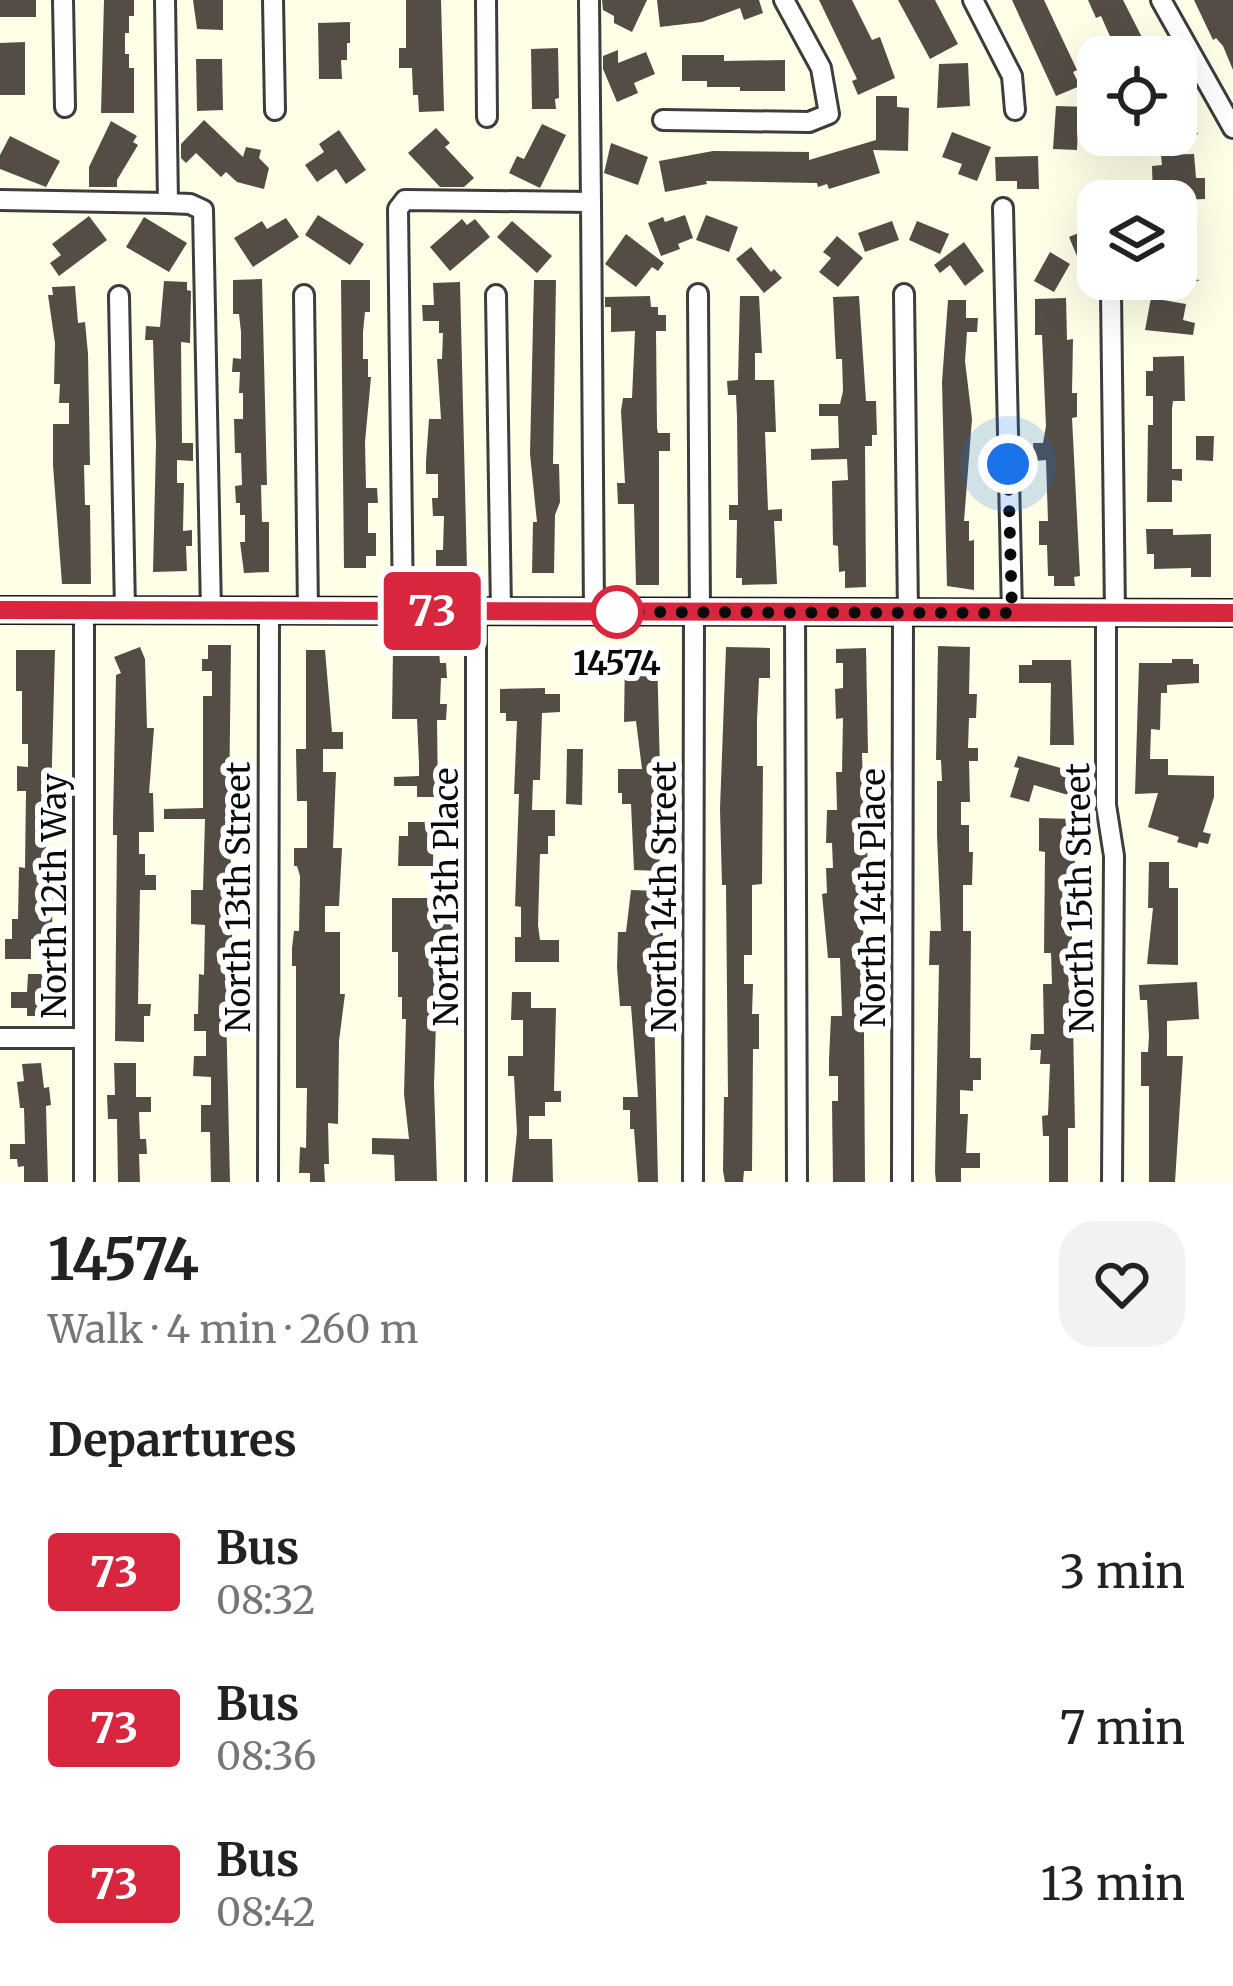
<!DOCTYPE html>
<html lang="en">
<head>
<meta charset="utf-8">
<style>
  body { margin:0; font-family:Merriweather,serif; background:#f2f2f2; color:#222; height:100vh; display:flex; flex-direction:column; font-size:45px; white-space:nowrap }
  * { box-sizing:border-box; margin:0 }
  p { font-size:39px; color:#767676 }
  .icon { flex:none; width:66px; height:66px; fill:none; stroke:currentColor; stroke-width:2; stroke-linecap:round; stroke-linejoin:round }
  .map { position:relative; height:1182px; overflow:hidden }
  .sheet { display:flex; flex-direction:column; background:#fff; flex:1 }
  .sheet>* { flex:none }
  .badge { padding:0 24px; border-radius:9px; font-size:42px; line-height:78px }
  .buttons { position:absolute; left:1077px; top:36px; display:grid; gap:24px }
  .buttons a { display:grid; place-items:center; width:120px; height:120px; border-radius:24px; background:#fff; box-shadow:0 12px 48px #0002; font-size:60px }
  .you { position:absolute; width:60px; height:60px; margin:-30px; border:9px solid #fff; border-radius:50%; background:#1a73e8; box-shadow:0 0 0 18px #1a73e833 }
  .map>.badge { position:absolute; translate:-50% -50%; box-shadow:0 0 0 6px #fff }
  h2 { padding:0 48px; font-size:45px; line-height:108px }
  .round { display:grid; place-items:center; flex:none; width:126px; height:126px; border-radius:36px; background:#f2f2f2 }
  .headline { display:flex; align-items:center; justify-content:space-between; height:204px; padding:0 48px }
  h1 { font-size:57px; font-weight:700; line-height:90px }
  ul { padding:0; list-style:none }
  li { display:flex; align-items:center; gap:36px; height:156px; padding:0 48px }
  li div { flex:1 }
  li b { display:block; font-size:45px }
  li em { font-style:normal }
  li .badge { min-width:132px; font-weight:700; text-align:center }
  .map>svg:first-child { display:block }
</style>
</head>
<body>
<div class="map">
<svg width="1233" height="1182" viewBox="0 0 1233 1182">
  <rect width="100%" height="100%" fill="#fffee7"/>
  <path fill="#534d46" d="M 0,0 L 36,0 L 36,17 L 0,17 Z
    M 104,0 L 134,0 L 134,16 L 129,16 L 129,33 L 125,33 L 125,54 L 129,54 L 129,68 L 134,68 L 134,113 L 101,113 Z
    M 193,0 L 223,0 L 223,30 L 197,29 Z
    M 406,0 L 441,0 L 444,111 L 419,112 L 418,95 L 413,95 L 412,68 L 399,68 L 399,48 L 406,48 Z
    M 602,0 L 647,0 L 632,32 L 614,23 L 614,16 L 603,10 Z
    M 657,0 L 759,0 L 763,13 L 744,20 L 740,8 L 702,22 L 660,27 Z
    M 819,0 L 852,0 L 872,40 L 880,37 L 895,78 L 858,95 L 852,81 L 857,79 Z
    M 898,0 L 935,0 L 958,44 L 930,59 Z
    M 1012,0 L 1044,0 L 1077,70 L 1073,72 L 1080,86 L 1056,96 Z
    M 1088,0 L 1123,0 L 1152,57 L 1114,57 L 1108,45 L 1113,43 L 1101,16 L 1096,18 Z
    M 1194,0 L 1233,0 L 1233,70 L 1223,46 L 1216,38 L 1213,40 Z
    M 350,22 L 350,43 L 347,43 L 347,60 L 341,60 L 342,79 L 319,79 L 318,23 Z
    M 25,42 L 25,95 L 0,95 L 0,43 Z
    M 558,48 L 559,98 L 555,99 L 556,109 L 532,109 L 531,49 Z
    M 618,50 L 618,63 L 646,52 L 655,74 L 634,83 L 638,93 L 617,102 L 603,69 L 603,56 Z
    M 682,55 L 724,55 L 724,61 L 785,60 L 785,91 L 740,91 L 740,87 L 707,87 L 707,81 L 682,81 Z
    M 196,59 L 222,59 L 223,110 L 197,111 Z
    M 968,63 L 970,106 L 937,108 L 939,64 Z
    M 876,96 L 897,96 L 897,107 L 909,108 L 908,151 L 873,150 L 880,173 L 829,189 L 827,184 L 818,187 L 817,183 L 706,181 L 707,184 L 665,192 L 659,161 L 713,151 L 809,152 L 809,160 L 876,140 Z
    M 1176,98 L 1198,134 L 1169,151 L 1159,135 L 1176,135 Z
    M 1056,106 L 1089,107 L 1088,126 L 1078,125 L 1077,150 L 1053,149 Z
    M 204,120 L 243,157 L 246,147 L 261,150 L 259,158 L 269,168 L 264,189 L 237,182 L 226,172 L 221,177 L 196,153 L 186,163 L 181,158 L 181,144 Z
    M 111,121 L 137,136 L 133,142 L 138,145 L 117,180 L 117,187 L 89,187 L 89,167 Z
    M 542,124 L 566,135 L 540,188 L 509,173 L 517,156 L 524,159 Z
    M 436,128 L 450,143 L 445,147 L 474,178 L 464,187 L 440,187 L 408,153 Z
    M 339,130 L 366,170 L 346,184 L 336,169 L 317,182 L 305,165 L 324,152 L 319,144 Z
    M 952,132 L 991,147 L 977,181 L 958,174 L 962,164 L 942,157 Z
    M 10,136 L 60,161 L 46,187 L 0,169 L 0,155 Z
    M 611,143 L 648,157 L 638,185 L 604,173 Z
    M 1194,154 L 1196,178 L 1205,178 L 1205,199 L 1153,201 L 1152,166 L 1162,165 L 1161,155 Z
    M 1038,156 L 1039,189 L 1017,189 L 1017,181 L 996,181 L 995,157 Z
    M 318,215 L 364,244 L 350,265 L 305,235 Z
    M 685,215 L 693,238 L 678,244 L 680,249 L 661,256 L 648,223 L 663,217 L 665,222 Z
    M 706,215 L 738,227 L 729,252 L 696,240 Z
    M 89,216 L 107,240 L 59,276 L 50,263 L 61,255 L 52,244 Z
    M 144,217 L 187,243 L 169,272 L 126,247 Z
    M 286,218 L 299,237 L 253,267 L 234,238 L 262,221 L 267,229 Z
    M 462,219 L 467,225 L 475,219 L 490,237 L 450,271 L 430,247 Z
    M 512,221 L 552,256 L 537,273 L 497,237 Z
    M 892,221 L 899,240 L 865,252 L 858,233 Z
    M 917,221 L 949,234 L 940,254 L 909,240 Z
    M 1098,225 L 1098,253 L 1079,261 L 1069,237 Z
    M 626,234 L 664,263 L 658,271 L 652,267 L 636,287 L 605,264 Z
    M 837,236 L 863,258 L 838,287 L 819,272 L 831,258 L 823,252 Z
    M 964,242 L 984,271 L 965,286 L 950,265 L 940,273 L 934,265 Z
    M 1177,243 L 1191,279 L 1200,280 L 1161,295 L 1155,279 L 1176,279 Z
    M 751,247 L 771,272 L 774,269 L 782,278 L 764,293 L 736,259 Z
    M 1050,252 L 1070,264 L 1054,292 L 1034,281 Z
    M 262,279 L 267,485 L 261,485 L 262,522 L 269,522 L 269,572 L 244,573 L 240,542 L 245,542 L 245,515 L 240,515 L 240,503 L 236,503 L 235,486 L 242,485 L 241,453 L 235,453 L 234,419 L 243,419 L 243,393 L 239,393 L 240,372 L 232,372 L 233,358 L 241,359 L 241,332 L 239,314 L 233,314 L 233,280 Z
    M 341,280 L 370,280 L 370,312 L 365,312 L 363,332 L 363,359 L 368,359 L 368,377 L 371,377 L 365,442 L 366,488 L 377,488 L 378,503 L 368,503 L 368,533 L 376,533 L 376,556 L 366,556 L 366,568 L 344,568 Z
    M 534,280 L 556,280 L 553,464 L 559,464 L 560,502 L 555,515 L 554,573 L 532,573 L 533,522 L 537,522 L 530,454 Z
    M 164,281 L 187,282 L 187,290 L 191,291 L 190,343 L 181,342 L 182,443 L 193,443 L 193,461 L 177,460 L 177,483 L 184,483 L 183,531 L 192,530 L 192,546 L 186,546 L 187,571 L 153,572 L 156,444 L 153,340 L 145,340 L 146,326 L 160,327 Z
    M 460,282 L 467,570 L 436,570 L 436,550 L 443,550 L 444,516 L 433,516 L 432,498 L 438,498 L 438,474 L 426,474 L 426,461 L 429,419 L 441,419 L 437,359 L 442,359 L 443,333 L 439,333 L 439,321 L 423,321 L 422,305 L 434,305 L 433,283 Z
    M 75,286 L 78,323 L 85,322 L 88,354 L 90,465 L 84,465 L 85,505 L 90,505 L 91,584 L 62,584 L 53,465 L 53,424 L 69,424 L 69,403 L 59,403 L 60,384 L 54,384 L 55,343 L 48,295 L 53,295 L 52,287 Z
    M 650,296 L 651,307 L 658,307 L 658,315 L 666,315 L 666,331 L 656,331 L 657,428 L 658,433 L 670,433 L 670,451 L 659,451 L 659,585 L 636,585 L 634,504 L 618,504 L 617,483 L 625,483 L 621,411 L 623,398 L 632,398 L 635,331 L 611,332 L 611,307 L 605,307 L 605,297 Z
    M 740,296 L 759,296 L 762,353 L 755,353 L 755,380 L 774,380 L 776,432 L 765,432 L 768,510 L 782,509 L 782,521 L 774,521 L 777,584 L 742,585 L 742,578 L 736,578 L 737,520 L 729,520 L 729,505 L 738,505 L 737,417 L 736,395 L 728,395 L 727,381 L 738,380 Z
    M 859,296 L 866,401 L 876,401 L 877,435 L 872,435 L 872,446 L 865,446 L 866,587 L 845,588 L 845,571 L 839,572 L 838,546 L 833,545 L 832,481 L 848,480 L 847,459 L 811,460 L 811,449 L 839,448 L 838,416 L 819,416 L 819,404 L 840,404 L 843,391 L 842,359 L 836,359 L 833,297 Z
    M 1066,298 L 1067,340 L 1073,339 L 1072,393 L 1077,393 L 1077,417 L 1072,418 L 1080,576 L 1074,577 L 1075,586 L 1054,586 L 1054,576 L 1048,576 L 1047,545 L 1039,545 L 1039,521 L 1048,521 L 1046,460 L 1034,461 L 1033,443 L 1043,443 L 1046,426 L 1042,335 L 1035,335 L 1035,299 Z
    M 1151,298 L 1186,304 L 1183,320 L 1195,323 L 1193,335 L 1145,330 Z
    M 948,300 L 966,300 L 966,318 L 978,318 L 977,332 L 967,332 L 965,361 L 972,419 L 964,521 L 969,521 L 969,541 L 974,540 L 974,590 L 947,586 L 942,382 Z
    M 1184,356 L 1185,401 L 1173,401 L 1172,409 L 1172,469 L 1182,469 L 1182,481 L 1172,480 L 1172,502 L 1147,502 L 1148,425 L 1153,425 L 1153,396 L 1146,396 L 1146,371 L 1153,371 L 1153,357 Z
    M 1196,436 L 1214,436 L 1213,461 L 1196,460 Z
    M 1146,529 L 1173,529 L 1173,535 L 1211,534 L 1211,577 L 1191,577 L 1191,568 L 1154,569 L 1154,554 L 1147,554 Z
    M 208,645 L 231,645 L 229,808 L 233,925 L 226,1007 L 230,1182 L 211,1182 L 210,1132 L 201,1132 L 201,1105 L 211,1105 L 211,1077 L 193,1076 L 194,1056 L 206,1056 L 206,1031 L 194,1031 L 194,1014 L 198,1014 L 199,974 L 204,975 L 205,925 L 191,924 L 191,890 L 203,890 L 205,819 L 164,819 L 164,809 L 203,808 L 203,696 L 212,696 L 212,671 L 202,671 L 202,659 L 208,659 Z
    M 938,646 L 970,647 L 969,694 L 977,694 L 976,718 L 969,718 L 968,748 L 978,748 L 978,761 L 969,761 L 970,802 L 961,802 L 961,825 L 969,825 L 969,852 L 973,852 L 972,885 L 963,885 L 963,931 L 971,931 L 970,1058 L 981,1058 L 981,1080 L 973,1080 L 973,1091 L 960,1090 L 960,1114 L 968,1114 L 966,1153 L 980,1153 L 980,1168 L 961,1168 L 961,1182 L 936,1182 L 935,1172 L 939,965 L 929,965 L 930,931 L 941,931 L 937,835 L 937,781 L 942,781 L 941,760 L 936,760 Z
    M 140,647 L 145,659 L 147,728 L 154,728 L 149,793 L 153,793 L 154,832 L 139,832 L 139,854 L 145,854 L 145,875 L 156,875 L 156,890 L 140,890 L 138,1004 L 151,1004 L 150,1016 L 144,1016 L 144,1042 L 115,1041 L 117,835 L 113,835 L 113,820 L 116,675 L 121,673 L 114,657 Z
    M 726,647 L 770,648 L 770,678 L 759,678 L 757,720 L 757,766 L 763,766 L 762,884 L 752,885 L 752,955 L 744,955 L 744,984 L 753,984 L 752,1014 L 759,1014 L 759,1049 L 753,1049 L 752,1171 L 744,1171 L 743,1182 L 725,1182 L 723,1171 L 724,1097 L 728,1097 L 726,885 L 722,885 L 720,809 Z
    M 866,648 L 868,753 L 862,753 L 863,785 L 867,785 L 868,802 L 867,885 L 863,885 L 865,1182 L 833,1182 L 832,1101 L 838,1101 L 838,1076 L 829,1076 L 829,1060 L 831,1016 L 842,1016 L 840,958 L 828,958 L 822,894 L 827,893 L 826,868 L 833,868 L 832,843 L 826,843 L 827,810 L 837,810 L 836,772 L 842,772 L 843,718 L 836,719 L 835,689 L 843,688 L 843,663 L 836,663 L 836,649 Z
    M 439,649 L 440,663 L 446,663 L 447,678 L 441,678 L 440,704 L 447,704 L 446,720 L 437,720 L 438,797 L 417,797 L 417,786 L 394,786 L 394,777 L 419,776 L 419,763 L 417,719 L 392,719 L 393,650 Z
    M 16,650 L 55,650 L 51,799 L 46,799 L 46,822 L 52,822 L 52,842 L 46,842 L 46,868 L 53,868 L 52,939 L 31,939 L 31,959 L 5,959 L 5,939 L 12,939 L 12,919 L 18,919 L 19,867 L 25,868 L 26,791 L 17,791 L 17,766 L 28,767 L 28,744 L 22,744 L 22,691 L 16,691 Z
    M 306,650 L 325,650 L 332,732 L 343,732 L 343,749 L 323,749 L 323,772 L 336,772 L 333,848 L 342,848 L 339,906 L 325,906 L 325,932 L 340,932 L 340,994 L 345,994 L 339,1041 L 338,1124 L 328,1123 L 329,1164 L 324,1164 L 325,1182 L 310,1182 L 310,1173 L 299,1173 L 300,1147 L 306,1148 L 307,1088 L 296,1088 L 296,966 L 292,966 L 292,948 L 294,931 L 299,931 L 300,876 L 297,866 L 294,866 L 294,848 L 307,848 L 307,801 L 297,801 L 296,749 L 306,749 Z
    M 625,655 L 657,655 L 660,770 L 664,770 L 659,871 L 634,870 L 631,804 L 622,804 L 622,793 L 618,793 L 618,769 L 642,769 L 636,721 L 624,722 Z
    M 1172,659 L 1193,659 L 1193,664 L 1199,664 L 1199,683 L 1167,685 L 1167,693 L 1161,693 L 1160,730 L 1151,729 L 1150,759 L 1168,759 L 1168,775 L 1214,776 L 1214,797 L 1203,832 L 1211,834 L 1208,844 L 1199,842 L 1197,848 L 1177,842 L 1179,837 L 1148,827 L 1158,793 L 1135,794 L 1139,663 L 1172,663 Z
    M 1032,660 L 1071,660 L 1074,745 L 1050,745 L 1051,683 L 1019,683 L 1019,665 L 1032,665 Z
    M 545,688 L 545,694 L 560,694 L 560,712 L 542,713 L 540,780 L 533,780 L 532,810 L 555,810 L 555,836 L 548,836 L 548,854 L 540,854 L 538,925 L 540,940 L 559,940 L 559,962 L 515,962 L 515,937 L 521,937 L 521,907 L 515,906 L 519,794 L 514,794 L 517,721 L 506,721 L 506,713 L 500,713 L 500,689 Z
    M 567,749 L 583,749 L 582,805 L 566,804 Z
    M 1018,756 L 1075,772 L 1068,795 L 1034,785 L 1029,802 L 1010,797 L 1019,768 L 1014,767 Z
    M 1039,818 L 1074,819 L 1076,914 L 1072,914 L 1072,967 L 1075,1128 L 1068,1128 L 1068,1182 L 1049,1182 L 1049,1136 L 1043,1136 L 1042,1116 L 1048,1115 L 1050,1064 L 1040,1064 L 1041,1050 L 1030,1050 L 1031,1034 L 1044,1034 L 1043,984 L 1052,984 L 1051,953 L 1044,953 L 1045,852 L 1039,851 Z
    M 408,822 L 434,822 L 433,866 L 398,866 L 399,836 L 408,836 Z
    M 1149,862 L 1169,862 L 1169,888 L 1178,888 L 1178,965 L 1147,964 L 1153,908 L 1148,908 Z
    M 631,890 L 659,891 L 659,933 L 663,933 L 660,992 L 664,991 L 664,1005 L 654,1005 L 658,1182 L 638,1182 L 634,1129 L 630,1129 L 630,1110 L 623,1110 L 623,1097 L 638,1097 L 631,1006 L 620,1006 L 617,967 L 618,932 L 626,932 Z
    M 392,898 L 436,898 L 436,923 L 453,923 L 452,961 L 438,961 L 434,1085 L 437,1181 L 395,1181 L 394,1155 L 372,1154 L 372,1138 L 409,1139 L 404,1094 L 406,1019 L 402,1019 L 402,997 L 398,997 L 398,952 L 392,952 Z
    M 28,974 L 48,974 L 47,1016 L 27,1016 L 27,1008 L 11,1008 L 11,992 L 27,992 Z
    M 1197,982 L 1199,1019 L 1167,1021 L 1167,1056 L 1183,1056 L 1175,1182 L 1149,1182 L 1149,1086 L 1141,1086 L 1141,1052 L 1148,1052 L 1149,1036 L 1147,1000 L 1140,1000 L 1139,985 Z
    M 512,992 L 531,992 L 531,1008 L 556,1008 L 554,1091 L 561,1091 L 561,1102 L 545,1102 L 545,1116 L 529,1116 L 529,1139 L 552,1139 L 553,1182 L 512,1182 L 517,1132 L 514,1076 L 508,1076 L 508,1056 L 523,1056 L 523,1020 L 511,1020 Z
    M 41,1063 L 44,1088 L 49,1087 L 51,1105 L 46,1106 L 48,1182 L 24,1182 L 24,1166 L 18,1167 L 17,1159 L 10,1159 L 10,1144 L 25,1144 L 24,1108 L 20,1108 L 17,1082 L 24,1081 L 22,1064 Z
    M 114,1063 L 136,1063 L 136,1097 L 151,1097 L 151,1112 L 139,1112 L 140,1139 L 146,1139 L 147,1154 L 139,1154 L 140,1182 L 118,1182 L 117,1119 L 108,1119 L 107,1095 L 115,1095 Z"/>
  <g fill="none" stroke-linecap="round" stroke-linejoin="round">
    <g stroke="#3d3d3d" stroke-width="24">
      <path id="minor" d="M 63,0 L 65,107
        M 165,0 L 168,203
        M 273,0 L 275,110
        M 486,0 L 487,117
        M 973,0 L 1012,76 L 1015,110
        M 1161,0 L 1233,128
        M 663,120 L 809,122 L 829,114 L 821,68 L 784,0
        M 0,200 L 168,203 L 190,204 L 203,210 L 211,611
        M 591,202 L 594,612
        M 1003,208 L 1012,613
        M 1111,293 L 1115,613
        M 698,294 L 700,613
        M 904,294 L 908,613
        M 304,295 L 308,611
        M 496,295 L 501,611
        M 119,296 L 125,611
        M 403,611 L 398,209 L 405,200 L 591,202 L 589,0
        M 476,611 L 476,1182
        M 795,613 L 797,1182
        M 1106,613 L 1106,805 L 1114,856 L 1112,1182
        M 0,1038 L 83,1038
        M 84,1182 L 84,611
        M 268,1182 L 269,611
        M 693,1182 L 694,613
        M 902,1182 L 903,613"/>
    </g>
    <g stroke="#1b1b1b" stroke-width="30">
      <path id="major" d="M 0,610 L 1233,613"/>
    </g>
    <use href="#minor" stroke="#fff" stroke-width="18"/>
    <use href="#major" stroke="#faef5c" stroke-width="24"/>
  </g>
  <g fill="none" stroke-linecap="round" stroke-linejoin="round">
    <g stroke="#fff" stroke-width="27">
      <path id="line" d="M 0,610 L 1233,613"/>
    </g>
    <use href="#line" stroke="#d7263d" stroke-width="18"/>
    <path stroke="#0a0a0a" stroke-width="12" stroke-dasharray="0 21.6" d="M 617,612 L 1012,613 L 1008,464"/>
  </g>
  <circle fill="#fff" stroke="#d7263d" stroke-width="6" cx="617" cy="612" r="24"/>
  <g text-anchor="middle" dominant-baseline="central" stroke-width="12" stroke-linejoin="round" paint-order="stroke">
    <g font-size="33" font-weight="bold" fill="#0a0a0a" stroke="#fff">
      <text x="617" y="663">14574</text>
    </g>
    <g font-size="33" fill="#0a0a0a" stroke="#fff">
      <text transform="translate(54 896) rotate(-90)">North 12th Way</text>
      <text transform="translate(238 897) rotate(-90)">North 13th Street</text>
      <text transform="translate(446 897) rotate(-90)">North 13th Place</text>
      <text transform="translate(664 897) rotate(-90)">North 14th Street</text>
      <text transform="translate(873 898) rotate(-90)">North 14th Place</text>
      <text transform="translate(1080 898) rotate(-91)">North 15th Street</text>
    </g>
  </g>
</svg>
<div class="buttons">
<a><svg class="icon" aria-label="locate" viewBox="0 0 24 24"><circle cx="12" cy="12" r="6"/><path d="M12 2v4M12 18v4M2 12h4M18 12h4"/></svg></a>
<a><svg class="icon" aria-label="layers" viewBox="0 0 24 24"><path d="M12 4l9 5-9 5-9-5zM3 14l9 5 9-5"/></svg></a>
</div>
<div class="you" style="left:1008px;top:464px"></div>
<b class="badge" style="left:432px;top:611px;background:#d7263d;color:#fff">73</b>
</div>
<section class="sheet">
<div class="headline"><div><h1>14574</h1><p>Walk · 4 min · 260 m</p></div><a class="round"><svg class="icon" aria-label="heart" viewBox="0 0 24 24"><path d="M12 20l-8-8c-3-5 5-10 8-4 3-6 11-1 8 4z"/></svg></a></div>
<h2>Departures</h2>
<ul>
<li><span class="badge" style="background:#d7263d;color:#fff">73</span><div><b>Bus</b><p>08:32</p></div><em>3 min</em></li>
<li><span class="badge" style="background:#d7263d;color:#fff">73</span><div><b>Bus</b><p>08:36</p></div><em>7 min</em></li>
<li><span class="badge" style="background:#d7263d;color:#fff">73</span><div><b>Bus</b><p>08:42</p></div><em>13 min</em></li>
</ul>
</section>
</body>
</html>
